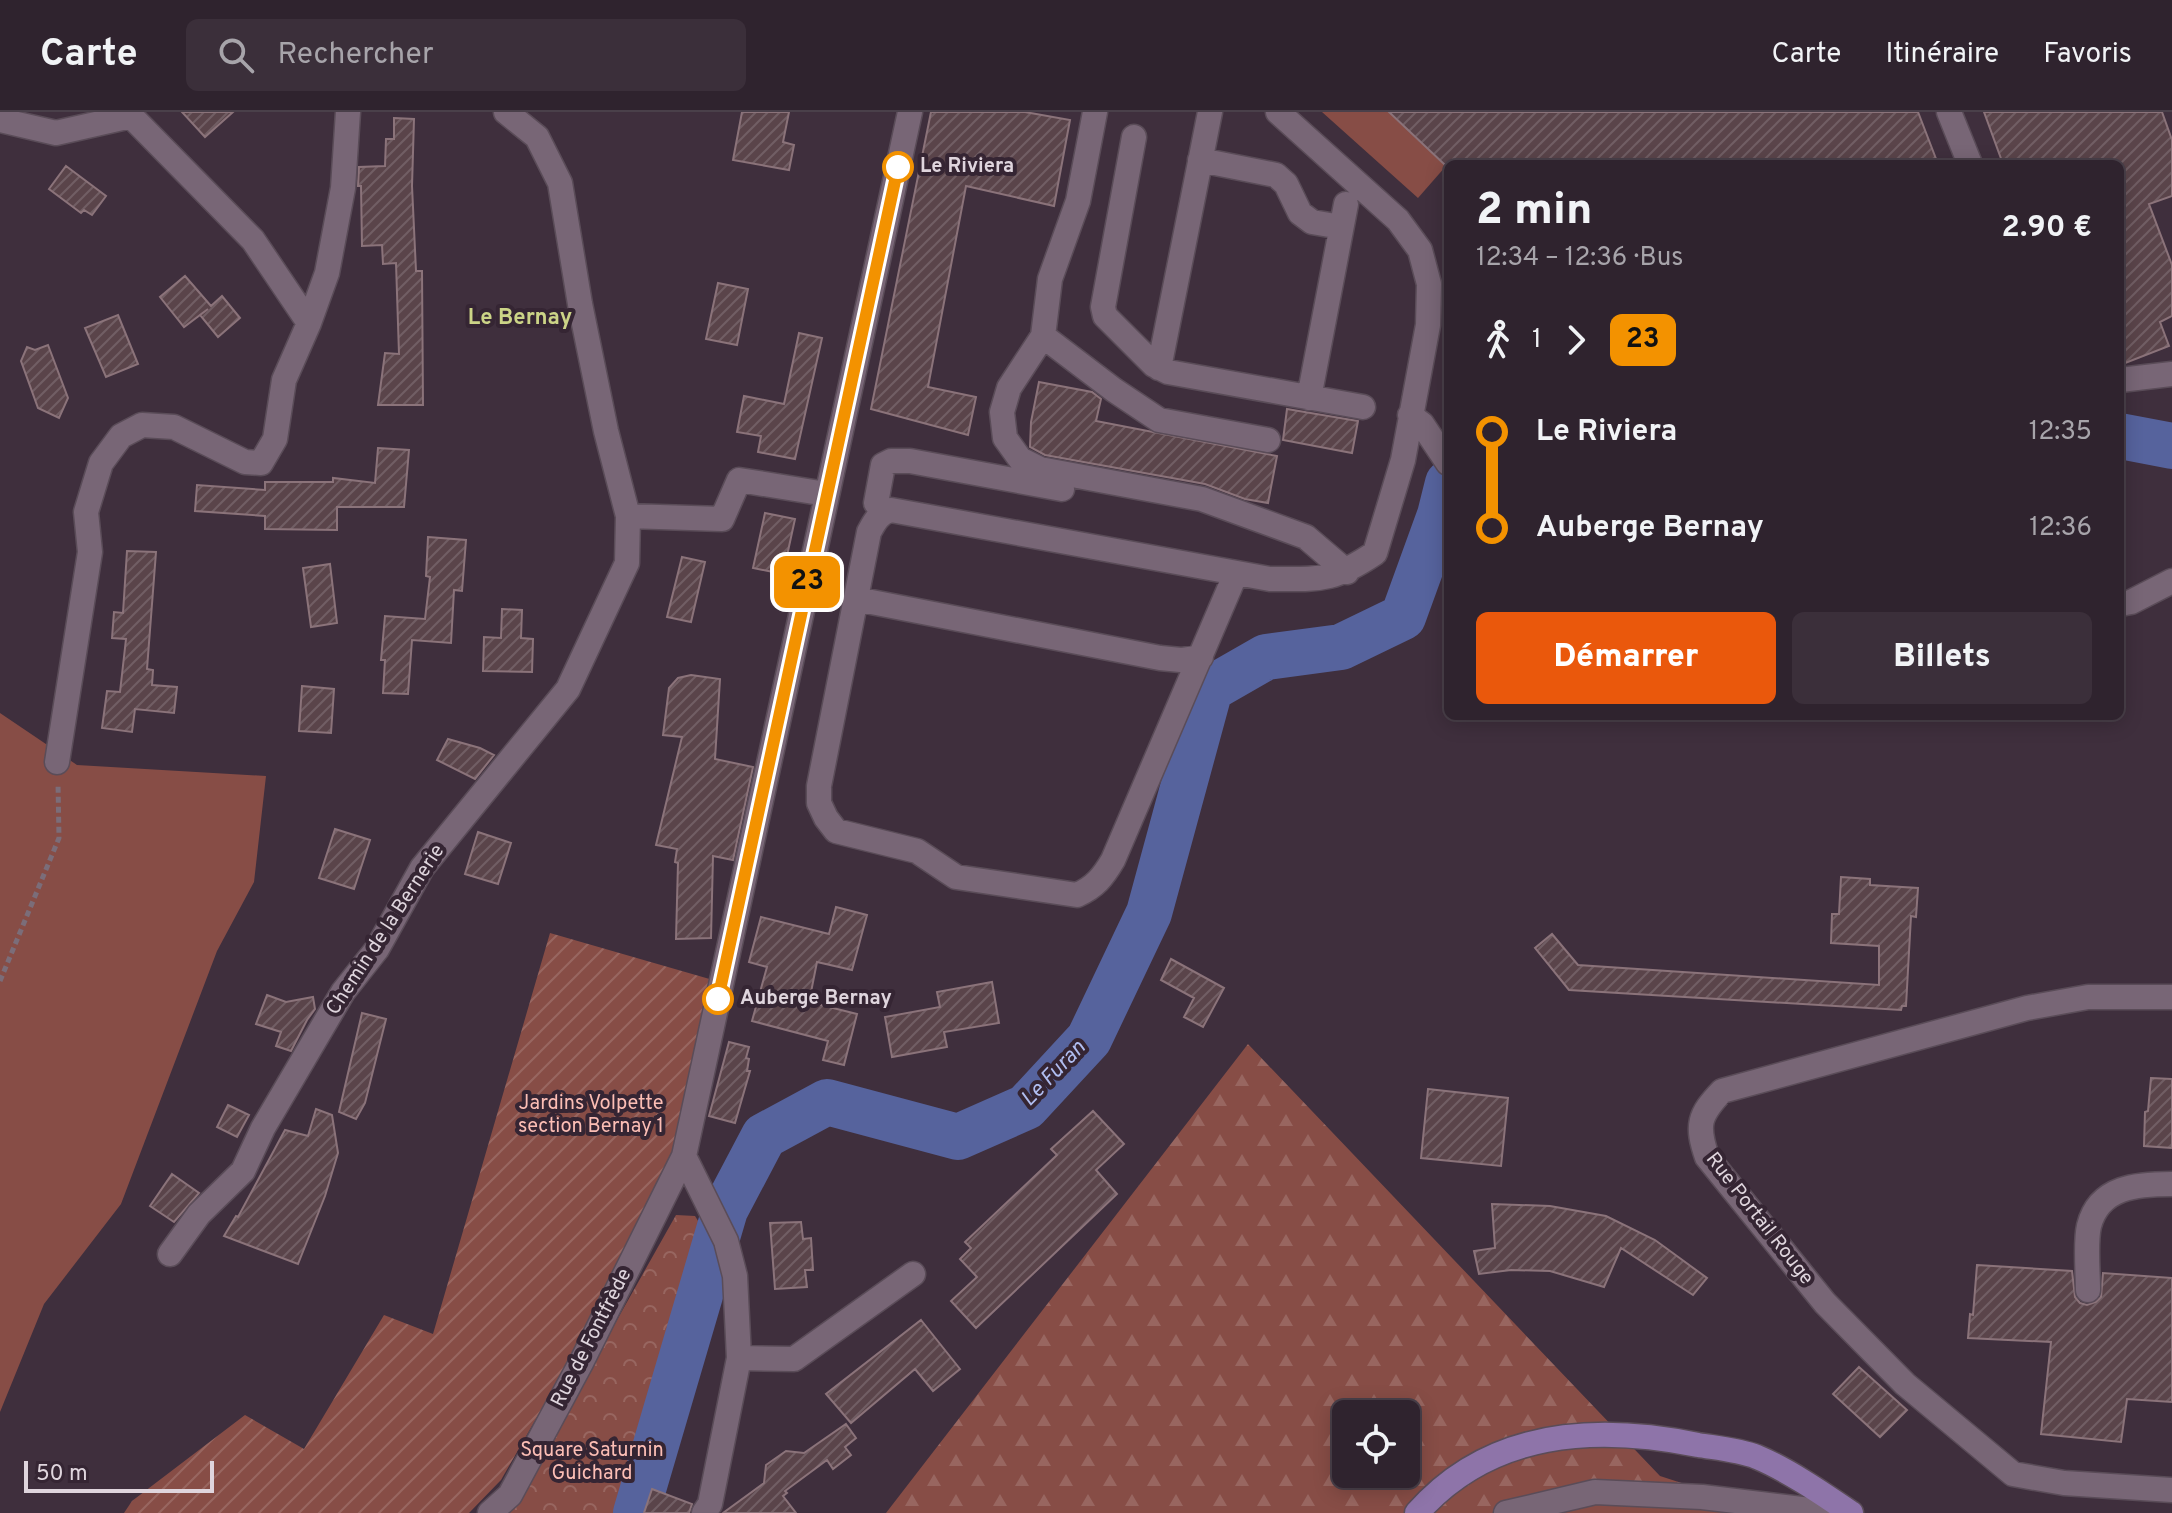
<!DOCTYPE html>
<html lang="fr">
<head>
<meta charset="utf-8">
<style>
  body { margin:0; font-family:Overpass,sans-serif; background:#3b2f3a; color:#f1f3f6; height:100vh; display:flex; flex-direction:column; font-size:30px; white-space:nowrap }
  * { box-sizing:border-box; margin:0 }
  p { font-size:26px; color:#a7a4aa }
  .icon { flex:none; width:44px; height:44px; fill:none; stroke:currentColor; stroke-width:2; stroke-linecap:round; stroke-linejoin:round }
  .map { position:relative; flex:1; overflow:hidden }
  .drawer { position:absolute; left:1444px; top:48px; width:680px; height:560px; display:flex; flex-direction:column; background:#2f232e; border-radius:12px; box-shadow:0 4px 20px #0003,0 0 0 2px #4a404a }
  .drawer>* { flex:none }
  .badge { padding:0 16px; border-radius:12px; font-size:28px; line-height:52px }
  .buttons { position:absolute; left:1332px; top:1288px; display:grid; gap:16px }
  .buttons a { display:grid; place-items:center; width:88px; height:88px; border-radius:12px; background:#2f232e; box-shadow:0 4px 20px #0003,0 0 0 2px #4a404a; font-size:40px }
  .scale { position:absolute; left:24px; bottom:20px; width:190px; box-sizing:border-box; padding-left:8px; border:4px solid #dfd5dd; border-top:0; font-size:22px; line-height:28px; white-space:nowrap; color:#dfd5dd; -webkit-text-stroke:6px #352533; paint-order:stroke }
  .map>.badge { position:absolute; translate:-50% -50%; box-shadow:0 0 0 4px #fff }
  .legs { display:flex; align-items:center; gap:12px; height:88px; padding:0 32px; font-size:26px }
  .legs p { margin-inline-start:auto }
  .head { display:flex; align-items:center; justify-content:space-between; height:136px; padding:0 32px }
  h1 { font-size:44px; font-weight:800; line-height:60px }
  .primary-button { display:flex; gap:16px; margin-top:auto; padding:16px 32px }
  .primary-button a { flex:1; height:92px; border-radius:12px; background:#ea580c; color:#fff; font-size:32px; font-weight:800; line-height:92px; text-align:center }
  .primary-button a+a { background:#3b2f3a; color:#f1f3f6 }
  ul { padding:0 32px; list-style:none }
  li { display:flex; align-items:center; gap:28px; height:96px; font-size:30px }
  li i { display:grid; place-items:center; width:12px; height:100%; margin:0 10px; background:currentColor }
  li i::after { content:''; width:20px; height:20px; margin:-10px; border:6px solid; border-radius:50%; background:#2f232e }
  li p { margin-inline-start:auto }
  li:first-child i { background:linear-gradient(#0000 50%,currentColor 0) }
  li:last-child i { background:linear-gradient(currentColor 50%,#0000 0) }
  header { display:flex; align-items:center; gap:48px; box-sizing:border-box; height:112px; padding:0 40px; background:#2f232e; border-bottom:2px solid #4a404a }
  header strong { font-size:38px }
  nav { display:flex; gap:44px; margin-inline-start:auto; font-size:28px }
  .search { width:560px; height:72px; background:#3b2f3a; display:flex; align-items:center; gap:20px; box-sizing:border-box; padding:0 28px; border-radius:12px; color:#a7a4aa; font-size:30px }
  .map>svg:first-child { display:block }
</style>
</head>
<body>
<header>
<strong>Carte</strong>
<div class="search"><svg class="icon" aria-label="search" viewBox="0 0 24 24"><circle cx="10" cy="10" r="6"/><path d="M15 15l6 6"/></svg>Rechercher</div>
<nav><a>Carte</a><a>Itinéraire</a><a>Favoris</a></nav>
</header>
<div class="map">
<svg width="2172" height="1401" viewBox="0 0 2172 1401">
  <defs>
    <pattern id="forest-firs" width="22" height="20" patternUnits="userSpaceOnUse" patternTransform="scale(2)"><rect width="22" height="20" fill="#874d46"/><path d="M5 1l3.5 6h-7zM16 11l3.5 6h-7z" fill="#986660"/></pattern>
    <pattern id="park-crowns" width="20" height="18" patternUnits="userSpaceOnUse" patternTransform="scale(2)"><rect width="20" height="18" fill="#874d46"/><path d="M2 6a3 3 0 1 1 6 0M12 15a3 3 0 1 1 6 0" fill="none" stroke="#986660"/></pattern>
    <pattern id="garden-furrows" width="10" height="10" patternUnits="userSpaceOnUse" patternTransform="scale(2)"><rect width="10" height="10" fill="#874d46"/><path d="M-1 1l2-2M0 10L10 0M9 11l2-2" fill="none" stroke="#986660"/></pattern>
    <pattern id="building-hatch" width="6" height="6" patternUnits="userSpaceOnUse" patternTransform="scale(2)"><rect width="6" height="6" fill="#5a444a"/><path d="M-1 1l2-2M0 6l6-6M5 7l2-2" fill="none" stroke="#715e64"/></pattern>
  </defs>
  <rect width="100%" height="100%" fill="#3f2f3d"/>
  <path fill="#874d46" d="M 1322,0 L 1389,0 L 1446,54 L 1418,86 Z
    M 0,601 L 77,653 L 266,664 L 254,770 L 217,839 L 121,1092 L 44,1192 L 0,1300 Z"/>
  <path fill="url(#forest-firs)" fill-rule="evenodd" d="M 1248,932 L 1660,1364 L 1774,1401 L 886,1401 ZM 1346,1302 L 1406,1302 L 1406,1362 L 1346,1362 Z"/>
  <path fill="url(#park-crowns)" d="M 676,1103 L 695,1104 L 703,1117 L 677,1224 L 629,1393 L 623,1401 L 502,1401 L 519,1382 Z"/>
  <path fill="url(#garden-furrows)" d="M 550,821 L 713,868 L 675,1039 L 607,1183 L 501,1368 L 469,1401 L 124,1401 L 132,1389 L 245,1303 L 304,1337 L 384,1203 L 433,1222 Z"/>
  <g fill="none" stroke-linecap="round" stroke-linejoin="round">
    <path stroke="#56639d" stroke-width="46" d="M 2120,324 L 2172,334
      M 636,1401 L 725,1098 L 764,1024 L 827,990 L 958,1025 L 1026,995 L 1089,927 L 1149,801 L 1210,577 L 1266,545 L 1341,535 L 1403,505 L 1440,403 L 1448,371"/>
  </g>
  <path fill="url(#building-hatch)" stroke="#8b737a" stroke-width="2" d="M 182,0 L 233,0 L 205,25 Z
    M 742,0 L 789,0 L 783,30 L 794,33 L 789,58 L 733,48 Z
    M 931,0 L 1025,0 L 1070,8 L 1054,94 L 966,74 L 928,275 L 976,285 L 968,323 L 871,297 Z
    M 1389,0 L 1918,0 L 1938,52 L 1444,52 Z
    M 1984,0 L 2162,0 L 2172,28 L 2172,84 L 2149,92 L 2172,153 L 2172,204 L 2160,210 L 2169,234 L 2120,253 L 2120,52 L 2003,52 Z
    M 394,6 L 414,7 L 412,74 L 416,159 L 422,159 L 423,293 L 378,293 L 385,241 L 399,242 L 396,151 L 383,152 L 382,133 L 362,134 L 361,74 L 358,74 L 359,55 L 385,54 L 386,27 L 394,27 Z
    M 66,54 L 106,84 L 92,103 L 84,98 L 81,101 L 49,77 Z
    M 185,164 L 211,194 L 222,184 L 240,206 L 218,225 L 200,203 L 208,197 L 184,215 L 160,185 Z
    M 718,171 L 748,177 L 737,233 L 706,227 Z
    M 118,203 L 138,252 L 106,265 L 85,216 Z
    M 799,221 L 822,226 L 795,347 L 758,340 L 761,324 L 737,320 L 744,284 L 784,292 Z
    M 48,233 L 68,286 L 59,306 L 38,296 L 21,249 L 27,235 L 35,238 Z
    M 1039,270 L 1092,280 L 1101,287 L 1096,309 L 1277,344 L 1268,391 L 1245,387 L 1205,372 L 1045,343 L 1030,335 L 1031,310 Z
    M 1287,297 L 1358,309 L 1352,341 L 1283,328 Z
    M 378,336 L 409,338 L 404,395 L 337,395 L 337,418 L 265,417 L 265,404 L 195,399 L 197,373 L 265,378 L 265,370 L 333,370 L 333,366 L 375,371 Z
    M 765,401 L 795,407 L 783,462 L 753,456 Z
    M 428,425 L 466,428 L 462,479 L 454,478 L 451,531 L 412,528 L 408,582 L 383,581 L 385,548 L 381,548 L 385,504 L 425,507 L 430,465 L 426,464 Z
    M 127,439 L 156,440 L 147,557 L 153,558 L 152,573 L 177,575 L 174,601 L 135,597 L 132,620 L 102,616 L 107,579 L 120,580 L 126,527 L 112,526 L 114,500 L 123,501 Z
    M 682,445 L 705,450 L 691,510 L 667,505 Z
    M 330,452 L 337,511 L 311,515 L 303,456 Z
    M 502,497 L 522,498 L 521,526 L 533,527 L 532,560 L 483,559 L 484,525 L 501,526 Z
    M 691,563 L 720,567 L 715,647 L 753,655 L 733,748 L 713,744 L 711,826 L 676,827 L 678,751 L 675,750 L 677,737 L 656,733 L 682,625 L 663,623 L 669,576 L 678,566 Z
    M 302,574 L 334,577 L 331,621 L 299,619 Z
    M 448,627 L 480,636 L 494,643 L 475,667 L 437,648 Z
    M 335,717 L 370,728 L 354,777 L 319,766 Z
    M 478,720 L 511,731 L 498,772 L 465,762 Z
    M 1841,765 L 1870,767 L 1870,773 L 1918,776 L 1916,805 L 1911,804 L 1906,894 L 1902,894 L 1901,898 L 1569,878 L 1535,836 L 1552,822 L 1578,853 L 1879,873 L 1879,834 L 1831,831 L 1832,802 L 1839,802 Z
    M 836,795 L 867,803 L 852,858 L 817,850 L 809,890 L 857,902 L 844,953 L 823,948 L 828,929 L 752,909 L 767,855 L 749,850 L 761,805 L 829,822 Z
    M 1171,847 L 1224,876 L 1203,915 L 1184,905 L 1194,886 L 1161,868 Z
    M 992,870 L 999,911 L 944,920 L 947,935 L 892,945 L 885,905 L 940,895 L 937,880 Z
    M 267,883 L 286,890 L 313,885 L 315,897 L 307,908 L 291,939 L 276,934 L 281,920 L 256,912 Z
    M 362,901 L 386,907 L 365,991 L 356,1007 L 339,1000 Z
    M 729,930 L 749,935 L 746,946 L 749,947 L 747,959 L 750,959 L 735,1011 L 709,1004 Z
    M 2151,966 L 2172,967 L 2172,1036 L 2144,1034 L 2145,1000 L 2148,999 Z
    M 1428,977 L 1508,986 L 1501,1054 L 1421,1046 Z
    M 228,993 L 249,1003 L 237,1025 L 217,1015 Z
    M 316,997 L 332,1003 L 338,1041 L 325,1084 L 298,1152 L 224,1124 L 236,1104 L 238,1105 L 285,1018 L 308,1024 Z
    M 1093,999 L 1124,1032 L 1096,1058 L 1117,1082 L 976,1216 L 951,1189 L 977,1165 L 960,1147 L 971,1136 L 965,1130 L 1057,1043 L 1051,1037 Z
    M 172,1062 L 199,1081 L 174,1110 L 150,1094 Z
    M 1492,1092 L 1550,1094 L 1606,1104 L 1655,1128 L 1707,1166 L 1693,1183 L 1621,1136 L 1604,1175 L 1550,1159 L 1511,1158 L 1479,1162 L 1474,1139 L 1495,1136 Z
    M 801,1110 L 803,1127 L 811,1126 L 813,1158 L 805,1158 L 807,1175 L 775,1177 L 770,1111 Z
    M 1977,1153 L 2072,1159 L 2075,1185 L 2080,1191 L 2087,1193 L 2096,1190 L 2101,1185 L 2103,1161 L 2172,1166 L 2172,1290 L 2127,1287 L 2121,1330 L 2041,1322 L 2051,1230 L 1968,1226 L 1970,1202 L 1973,1203 Z
    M 921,1208 L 960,1257 L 933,1279 L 915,1257 L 851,1311 L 826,1282 Z
    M 1859,1255 L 1907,1298 L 1880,1325 L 1833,1282 Z
    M 846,1312 L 856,1326 L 845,1335 L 851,1343 L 833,1357 L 827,1348 L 785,1379 L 787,1381 L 783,1384 L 796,1401 L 723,1401 L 764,1371 L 766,1353 L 786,1339 L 804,1341 Z
    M 652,1377 L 692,1392 L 689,1401 L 644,1401 Z"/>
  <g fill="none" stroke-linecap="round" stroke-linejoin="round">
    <g stroke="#5a4c58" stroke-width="27">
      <path id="minor" d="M 1095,0 L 1078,89 L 1050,167 L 1043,224 L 1009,276 L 1002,300 L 1005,326 L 1020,347 L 1040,357 L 1202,387 L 1306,425 L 1347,460
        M 1949,0 L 1970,52
        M 0,8 L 56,21 L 131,4 L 253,128 L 309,211
        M 1134,25 L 1103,195 L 1105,204 L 1154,253 L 1168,260 L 1363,295
        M 1200,48 L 1276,63 L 1286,72 L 1300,101 L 1312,110 L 1341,115
        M 1043,224 L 1114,278 L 1159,308 L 1268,328
        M 1159,256 L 1210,0
        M 2120,268 L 2172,262
        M 1309,286 L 1346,92
        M 1410,303 L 1422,312 L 1448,351
        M 883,400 L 876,391 L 883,353 L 891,349 L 910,349 L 1062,377
        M 628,404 L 722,407 L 739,368 L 826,382
        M 1236,461 L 1113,748 C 1103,765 1095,775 1077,783 L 956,765 L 917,739 L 836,719 L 826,706 L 819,691 L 819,674 L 869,420 C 875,409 879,401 891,398 L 1270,467 C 1320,467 1332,470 1375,441 L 1403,348 L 1428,213 L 1429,172 L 1420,138 L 1398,108 L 1278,0
        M 856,487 L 1160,546 L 1181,548 L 1201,545
        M 2120,492 L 2131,490 L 2172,469
        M 57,650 L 90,440 L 86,400 L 101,351 L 121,324 L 142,313 L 174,315 L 245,350 L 261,351 L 275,327 L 284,268 L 309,211 L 327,161 L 343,76 L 348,0
        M 2172,885 L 2088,885 L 2027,896 L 1722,979 C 1699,1003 1696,1013 1707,1045 L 1825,1191 L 1905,1272 L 2013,1362 L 2064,1371 L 2172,1378
        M 684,1044 L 726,1129 L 735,1164 L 739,1246 L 710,1392 L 704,1401
        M 170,1142 L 199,1102 L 243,1059 L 263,1016 L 343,880 L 377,837 L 422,756 L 568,577 L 627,451 L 628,404 L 606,319 L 580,192 L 560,71 L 537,25 L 506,0
        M 2088,1178 C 2088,1160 2085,1131 2089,1114 C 2099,1074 2138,1072 2172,1072
        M 739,1246 L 794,1247 L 913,1162
        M 490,1401 L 510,1383 L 582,1249 L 684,1044 L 910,0
        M 1506,1401 L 1595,1380 L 1702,1385 L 1835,1401"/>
    </g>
    <g stroke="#5a4c58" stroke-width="27">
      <path id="major" d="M 1417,1401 C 1490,1318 1595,1312 1698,1333 C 1716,1336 1739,1338 1757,1345 C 1788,1358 1823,1382 1851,1401"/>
    </g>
    <path stroke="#7b6d79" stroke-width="5" stroke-dasharray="6 4" stroke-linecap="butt" d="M 0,869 L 59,726 L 58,671"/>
    <use href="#minor" stroke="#786676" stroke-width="24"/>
    <use href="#major" stroke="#8e74a9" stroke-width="24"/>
  </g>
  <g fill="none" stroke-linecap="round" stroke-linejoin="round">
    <g stroke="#fff" stroke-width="18">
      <path id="line-1" d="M 718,887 L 898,55"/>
    </g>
    <use href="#line-1" stroke="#f39200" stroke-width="12"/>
  </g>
  <g fill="#fff" stroke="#f39200" stroke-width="4">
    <circle cx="898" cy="55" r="14"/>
    <circle cx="718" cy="887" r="14"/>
  </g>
  <g text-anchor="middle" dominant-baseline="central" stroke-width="8" stroke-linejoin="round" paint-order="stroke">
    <g font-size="20" font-weight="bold" fill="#dfd5dd" stroke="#352533" text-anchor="start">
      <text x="920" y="55">Le Riviera</text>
      <text x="740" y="887">Auberge Bernay</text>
    </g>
    <g font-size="20" fill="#dfd5dd" stroke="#352533">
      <text transform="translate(386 818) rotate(-57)">Chemin de la Bernerie</text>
      <text transform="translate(1759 1107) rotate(52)">Rue Portail Rouge</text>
      <text transform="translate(592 1226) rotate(-63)">Rue de Fontfrède</text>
    </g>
    <g font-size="20" fill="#fcbeb5" stroke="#352533">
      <text x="591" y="992">Jardins Volpette<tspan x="591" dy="23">section Bernay 1</tspan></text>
      <text x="592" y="1339">Square Saturnin<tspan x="592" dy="23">Guichard</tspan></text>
    </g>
    <g font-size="22" font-weight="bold" fill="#ccd487" stroke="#352533">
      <text x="520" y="206">Le Bernay</text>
    </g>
    <g font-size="22" font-style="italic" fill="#b0bdf0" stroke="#352533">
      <text transform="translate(1054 962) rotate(-46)">Le Furan</text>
    </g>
  </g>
</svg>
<div class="buttons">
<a><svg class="icon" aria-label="locate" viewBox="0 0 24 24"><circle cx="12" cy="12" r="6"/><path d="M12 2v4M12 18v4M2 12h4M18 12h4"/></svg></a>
</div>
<div class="scale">50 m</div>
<b class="badge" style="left:807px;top:470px;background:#f39200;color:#111">23</b>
<section class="drawer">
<div class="head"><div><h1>2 min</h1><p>12:34 – 12:36 · Bus</p></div><b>2.90 €</b></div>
<div class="legs"><svg class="icon" aria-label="walk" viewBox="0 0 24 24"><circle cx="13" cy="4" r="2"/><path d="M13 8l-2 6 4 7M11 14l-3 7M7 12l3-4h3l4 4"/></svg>1<svg class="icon" aria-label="forward" viewBox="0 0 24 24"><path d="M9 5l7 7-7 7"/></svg><b class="badge" style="background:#f39200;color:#111">23</b></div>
<ul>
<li><i style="color:#f39200"></i><b>Le Riviera</b><p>12:35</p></li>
<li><i style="color:#f39200"></i><b>Auberge Bernay</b><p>12:36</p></li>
</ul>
<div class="primary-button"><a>Démarrer</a><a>Billets</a></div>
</section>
</div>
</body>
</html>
